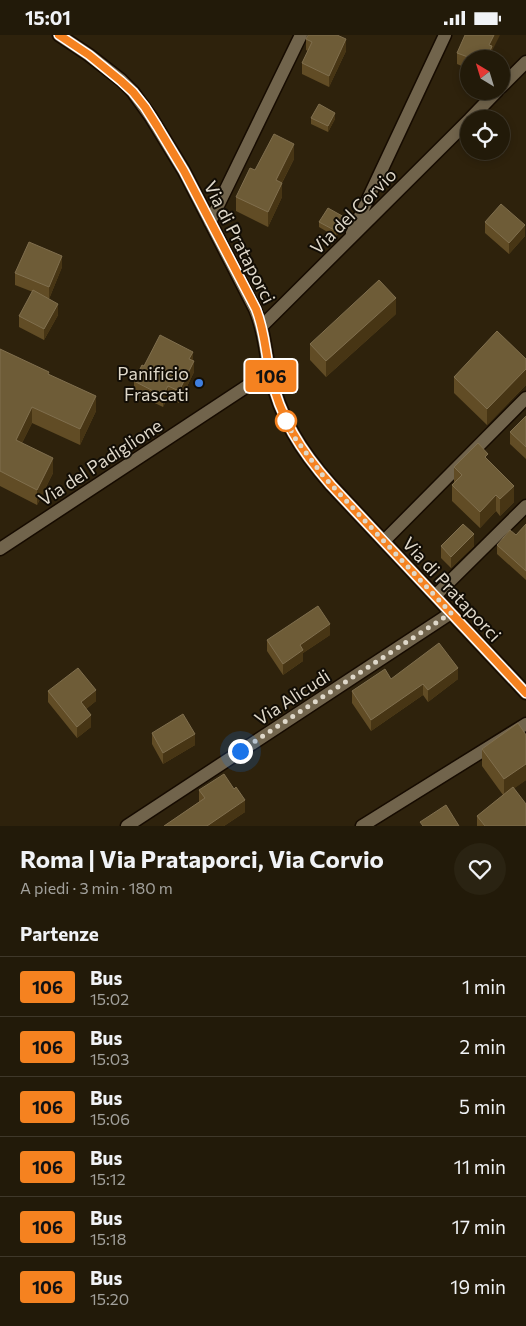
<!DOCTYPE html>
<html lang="it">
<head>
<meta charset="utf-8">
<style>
  body { margin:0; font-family:Commissioner,sans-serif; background:#2a2312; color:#f1f3f6; height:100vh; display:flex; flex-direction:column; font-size:19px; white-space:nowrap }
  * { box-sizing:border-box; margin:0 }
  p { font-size:16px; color:#a2a19c }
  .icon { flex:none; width:28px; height:28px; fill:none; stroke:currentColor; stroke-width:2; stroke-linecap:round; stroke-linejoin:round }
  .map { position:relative; height:791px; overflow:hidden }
  .side { display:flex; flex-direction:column; background:#221a09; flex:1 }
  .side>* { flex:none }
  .badge { padding:0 10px; border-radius:4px; font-size:18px; line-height:32px }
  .needle { width:32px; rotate:322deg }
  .controls { position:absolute; left:460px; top:15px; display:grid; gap:10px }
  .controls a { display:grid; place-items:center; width:50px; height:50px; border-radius:50%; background:#221a09; box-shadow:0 2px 8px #0003,0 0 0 1px #3f382a; font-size:25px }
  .you { position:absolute; width:25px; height:25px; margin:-12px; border:4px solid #fff; border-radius:50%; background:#1a73e8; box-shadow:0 0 0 8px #1a73e833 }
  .map>.badge { position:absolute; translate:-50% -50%; box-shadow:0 0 0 2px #fff }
  h2 { padding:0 20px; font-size:19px; line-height:45px }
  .round { display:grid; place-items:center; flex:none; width:52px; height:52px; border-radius:26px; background:#2a2312 }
  .head { display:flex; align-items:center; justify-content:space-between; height:85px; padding:0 20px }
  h1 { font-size:24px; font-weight:700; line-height:38px }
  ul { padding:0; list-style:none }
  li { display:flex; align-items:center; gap:15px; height:60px; padding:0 20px; border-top:1px solid #3f382a }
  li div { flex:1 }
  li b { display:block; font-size:19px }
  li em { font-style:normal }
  li .badge { min-width:55px; font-weight:700; text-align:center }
  .status { display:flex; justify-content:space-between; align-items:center; height:35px; padding:0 25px; background:#221a09; direction:ltr }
  .status svg { height:14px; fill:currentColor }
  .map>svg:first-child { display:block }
</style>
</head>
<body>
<div class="status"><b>15:01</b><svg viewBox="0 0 49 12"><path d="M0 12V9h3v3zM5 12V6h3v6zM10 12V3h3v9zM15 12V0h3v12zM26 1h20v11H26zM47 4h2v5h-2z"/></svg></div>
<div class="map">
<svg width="526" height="791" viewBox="0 0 526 791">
  <rect width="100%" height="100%" fill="#2e220c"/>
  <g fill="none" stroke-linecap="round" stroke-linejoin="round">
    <g stroke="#160b00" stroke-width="15">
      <path id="minor" d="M 59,0 L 89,20 L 121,45 L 133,57 L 151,82 L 184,136 L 255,274 C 265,297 265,316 270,338 C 280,383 301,416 331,450 L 526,658
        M 501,52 L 526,27
        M 470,84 L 497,56
        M 210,187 L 301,0
        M 352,198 L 445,0
        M 262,291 L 469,85
        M 384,506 L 526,363
        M 0,514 L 270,336
        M 435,561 L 526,471
        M 127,791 L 451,578
        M 362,791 L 526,689"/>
    </g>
    <use href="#minor" stroke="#71644c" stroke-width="12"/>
  </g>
  <path fill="#614c25" d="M 306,4 L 346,16 L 329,52 L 302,39 L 302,28 L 308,16 L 306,15 Z
    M 492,16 L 492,23 L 469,24 L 469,45 L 464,43 L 464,32 L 457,29 L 457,18 Z
    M 311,83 L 335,84 L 328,97 L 311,89 Z
    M 294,124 L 282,148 L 282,162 L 268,192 L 236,176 L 236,162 L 255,135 Z
    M 319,187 L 344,188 L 336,202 L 319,192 Z
    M 485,187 L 525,201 L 509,219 L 485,198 Z
    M 62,232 L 49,264 L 58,280 L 44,305 L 19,292 L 19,281 L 33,257 L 15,250 L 15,238 Z
    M 396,279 L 326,342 L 310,325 L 310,309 Z
    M 0,314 L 49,339 L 96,376 L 80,410 L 32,388 L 22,408 L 53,438 L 37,470 L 0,451 Z
    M 526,324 L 526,350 L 487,390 L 454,358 L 454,342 Z
    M 193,325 L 194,337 L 179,368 L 168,362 L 163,372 L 134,358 L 134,346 L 144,331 Z
    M 526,381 L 526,424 L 510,409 L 510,397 Z
    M 488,425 L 514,467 L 500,481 L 496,476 L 480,493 L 452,466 L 452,450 L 454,448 L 454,432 Z
    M 526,489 L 526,545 L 497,519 L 497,510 L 516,500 Z
    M 441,511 L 474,511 L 451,533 L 441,523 Z
    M 330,600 L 303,618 L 303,626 L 283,640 L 267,616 L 267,605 Z
    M 391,644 L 458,644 L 428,667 L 423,660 L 371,696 L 352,668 L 352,656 Z
    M 48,656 L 96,666 L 86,674 L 91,692 L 77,703 L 48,667 Z
    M 152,698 L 195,710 L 163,729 L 152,709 Z
    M 526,700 L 526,745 L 514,753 L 526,791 L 477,791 L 477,781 L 503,760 L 482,731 L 482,714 Z
    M 199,755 L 245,777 L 224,791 L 164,791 L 199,767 Z"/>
  <path fill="#473514" d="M 494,0 L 500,0 L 492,16 L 491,24 L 487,24 L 489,10 Z
    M 346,4 L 346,16 L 329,52 L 329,41 Z
    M 335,78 L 335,84 L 328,97 L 328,91 Z
    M 294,109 L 294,124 L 276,159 L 276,145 Z
    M 282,148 L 282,162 L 268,192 L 268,177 Z
    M 344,182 L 344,188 L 336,202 L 336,196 Z
    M 525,190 L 525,201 L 509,219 L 509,208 Z
    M 62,221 L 62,232 L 49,264 L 49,252 Z
    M 396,263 L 396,279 L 326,342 L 326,326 Z
    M 58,269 L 58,280 L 44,305 L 44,294 Z
    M 193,317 L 193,328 L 189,324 Z
    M 194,326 L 194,337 L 179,368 L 179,356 Z
    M 526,334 L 526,350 L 487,390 L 487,374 Z
    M 168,351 L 168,362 L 163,372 L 163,361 Z
    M 96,361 L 96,376 L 80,410 L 80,394 Z
    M 32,372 L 32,388 L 16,420 L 16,405 Z
    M 53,423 L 53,438 L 37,470 L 37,455 Z
    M 514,451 L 514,467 L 500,481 L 500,464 Z
    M 496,460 L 496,476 L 480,493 L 480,477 Z
    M 474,499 L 474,511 L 451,533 L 451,522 Z
    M 330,589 L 330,600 L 303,618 L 303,626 L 283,640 L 283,629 L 300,610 Z
    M 458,633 L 458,644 L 428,667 L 428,655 Z
    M 423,649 L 423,660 L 371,696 L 371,685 Z
    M 96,655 L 96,666 L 81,678 L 81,667 Z
    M 91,680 L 91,692 L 77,703 L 77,692 Z
    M 195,699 L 195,710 L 163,729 L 163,718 Z
    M 526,729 L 526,745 L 504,761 L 504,744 Z
    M 245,765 L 245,777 L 224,791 L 207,791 Z"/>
  <path fill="#6e5c37" stroke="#806f4e" d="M 308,0 L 337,0 L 346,4 L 329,41 L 302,28 L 312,7 L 306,4 Z
    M 465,0 L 494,0 L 489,10 L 492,11 L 487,24 L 469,24 L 469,33 L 464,31 L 468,22 L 457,18 Z
    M 319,69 L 335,78 L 328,91 L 311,83 Z
    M 274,99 L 294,109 L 276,145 L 282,148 L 268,177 L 236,162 L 250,133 L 255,135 Z
    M 501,169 L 525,190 L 509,208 L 485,187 Z
    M 328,173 L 344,182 L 336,196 L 319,187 Z
    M 29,207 L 62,221 L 49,252 L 15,238 Z
    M 379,245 L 396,263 L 326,326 L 310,309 Z
    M 33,255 L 58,269 L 44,294 L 19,281 Z
    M 497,296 L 526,324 L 526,334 L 487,374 L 454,342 Z
    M 160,300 L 193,317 L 189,324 L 194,326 L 179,356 L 168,351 L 163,361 L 134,346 L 142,330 L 144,331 Z
    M 0,314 L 49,337 L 48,339 L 96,361 L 80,394 L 32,372 L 16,405 L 53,423 L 37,455 L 0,436 Z
    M 526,381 L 526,412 L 510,397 Z
    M 478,408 L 488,419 L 485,422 L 514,451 L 500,464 L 496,460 L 480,477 L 452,450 L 462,440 L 454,432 Z
    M 463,489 L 474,499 L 451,522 L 441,511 Z
    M 526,489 L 526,536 L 497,510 L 510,495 L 516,500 Z
    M 318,571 L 330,589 L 300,610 L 303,615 L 283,629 L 267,605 Z
    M 439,608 L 458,633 L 428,655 L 423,649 L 371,685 L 352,656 L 385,634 L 391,644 Z
    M 78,633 L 96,655 L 81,667 L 91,680 L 77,692 L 48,656 Z
    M 183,679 L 195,699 L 163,718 L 152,698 Z
    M 518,688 L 526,700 L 526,729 L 504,744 L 482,714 Z
    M 224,739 L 234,754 L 236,752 L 245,765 L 207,791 L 164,791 L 205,763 L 199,755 Z
    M 513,752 L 526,769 L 526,791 L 485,791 L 477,781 Z
    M 446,770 L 459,791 L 423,791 L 420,787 Z"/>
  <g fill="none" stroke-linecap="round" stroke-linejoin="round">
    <g stroke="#fff" stroke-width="11">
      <path id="line" d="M 59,0 L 89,20 L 121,46 L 133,57 L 145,72 L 157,91 L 184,136 L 256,274 C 265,297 265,315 270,338 C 280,383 301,416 331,450 L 526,658"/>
    </g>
    <use href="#line" stroke="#f58220" stroke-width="8"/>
    <path stroke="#dfd8ca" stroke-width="5" stroke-dasharray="0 9" d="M 240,716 L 451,578 L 324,442 L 295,403 L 285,384 L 286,386"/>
  </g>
  <circle fill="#3f7fe0" stroke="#120d05" stroke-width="2" cx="199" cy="348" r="5"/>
  <circle fill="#fff" stroke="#f58220" stroke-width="2.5" cx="286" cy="386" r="10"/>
  <g text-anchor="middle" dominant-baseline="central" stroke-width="4" stroke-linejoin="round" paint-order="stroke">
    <g font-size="18" fill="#dfd8ca" stroke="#120d05">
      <text transform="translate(353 176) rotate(-45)">Via del Corvio</text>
      <text transform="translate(240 207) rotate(63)">Via di Prataporci</text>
      <text transform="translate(100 427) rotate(-33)">Via del Padiglione</text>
      <text transform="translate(452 554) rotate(47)">Via di Prataporci</text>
      <text transform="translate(292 662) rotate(-33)">Via Alicudi</text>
    </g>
    <g font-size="18" fill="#dfd8ca" stroke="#120d05" text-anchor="end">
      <text x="189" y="338">Panificio<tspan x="189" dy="21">Frascati</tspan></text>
    </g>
  </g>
</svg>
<div class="controls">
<a><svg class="needle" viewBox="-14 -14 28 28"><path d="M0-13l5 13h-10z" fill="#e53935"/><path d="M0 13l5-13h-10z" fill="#a2a19c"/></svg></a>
<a><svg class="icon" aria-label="locate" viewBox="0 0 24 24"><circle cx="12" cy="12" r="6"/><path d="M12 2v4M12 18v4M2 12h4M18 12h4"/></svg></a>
</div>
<div class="you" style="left:240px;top:716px"></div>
<b class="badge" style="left:271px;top:341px;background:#f58220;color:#111">106</b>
</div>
<section class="side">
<div class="head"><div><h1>Roma | Via Prataporci, Via Corvio</h1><p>A piedi · 3 min · 180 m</p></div><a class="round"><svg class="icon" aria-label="heart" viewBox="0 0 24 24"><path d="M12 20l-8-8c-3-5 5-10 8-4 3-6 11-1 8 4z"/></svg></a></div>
<h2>Partenze</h2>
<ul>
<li><span class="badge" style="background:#f58220;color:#111">106</span><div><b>Bus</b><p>15:02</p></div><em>1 min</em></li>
<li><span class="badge" style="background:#f58220;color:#111">106</span><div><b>Bus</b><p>15:03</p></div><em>2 min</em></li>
<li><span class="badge" style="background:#f58220;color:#111">106</span><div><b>Bus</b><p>15:06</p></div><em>5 min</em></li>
<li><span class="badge" style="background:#f58220;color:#111">106</span><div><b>Bus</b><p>15:12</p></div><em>11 min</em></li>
<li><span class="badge" style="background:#f58220;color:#111">106</span><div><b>Bus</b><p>15:18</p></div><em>17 min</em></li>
<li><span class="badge" style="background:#f58220;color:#111">106</span><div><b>Bus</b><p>15:20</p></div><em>19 min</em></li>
</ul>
</section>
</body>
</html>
